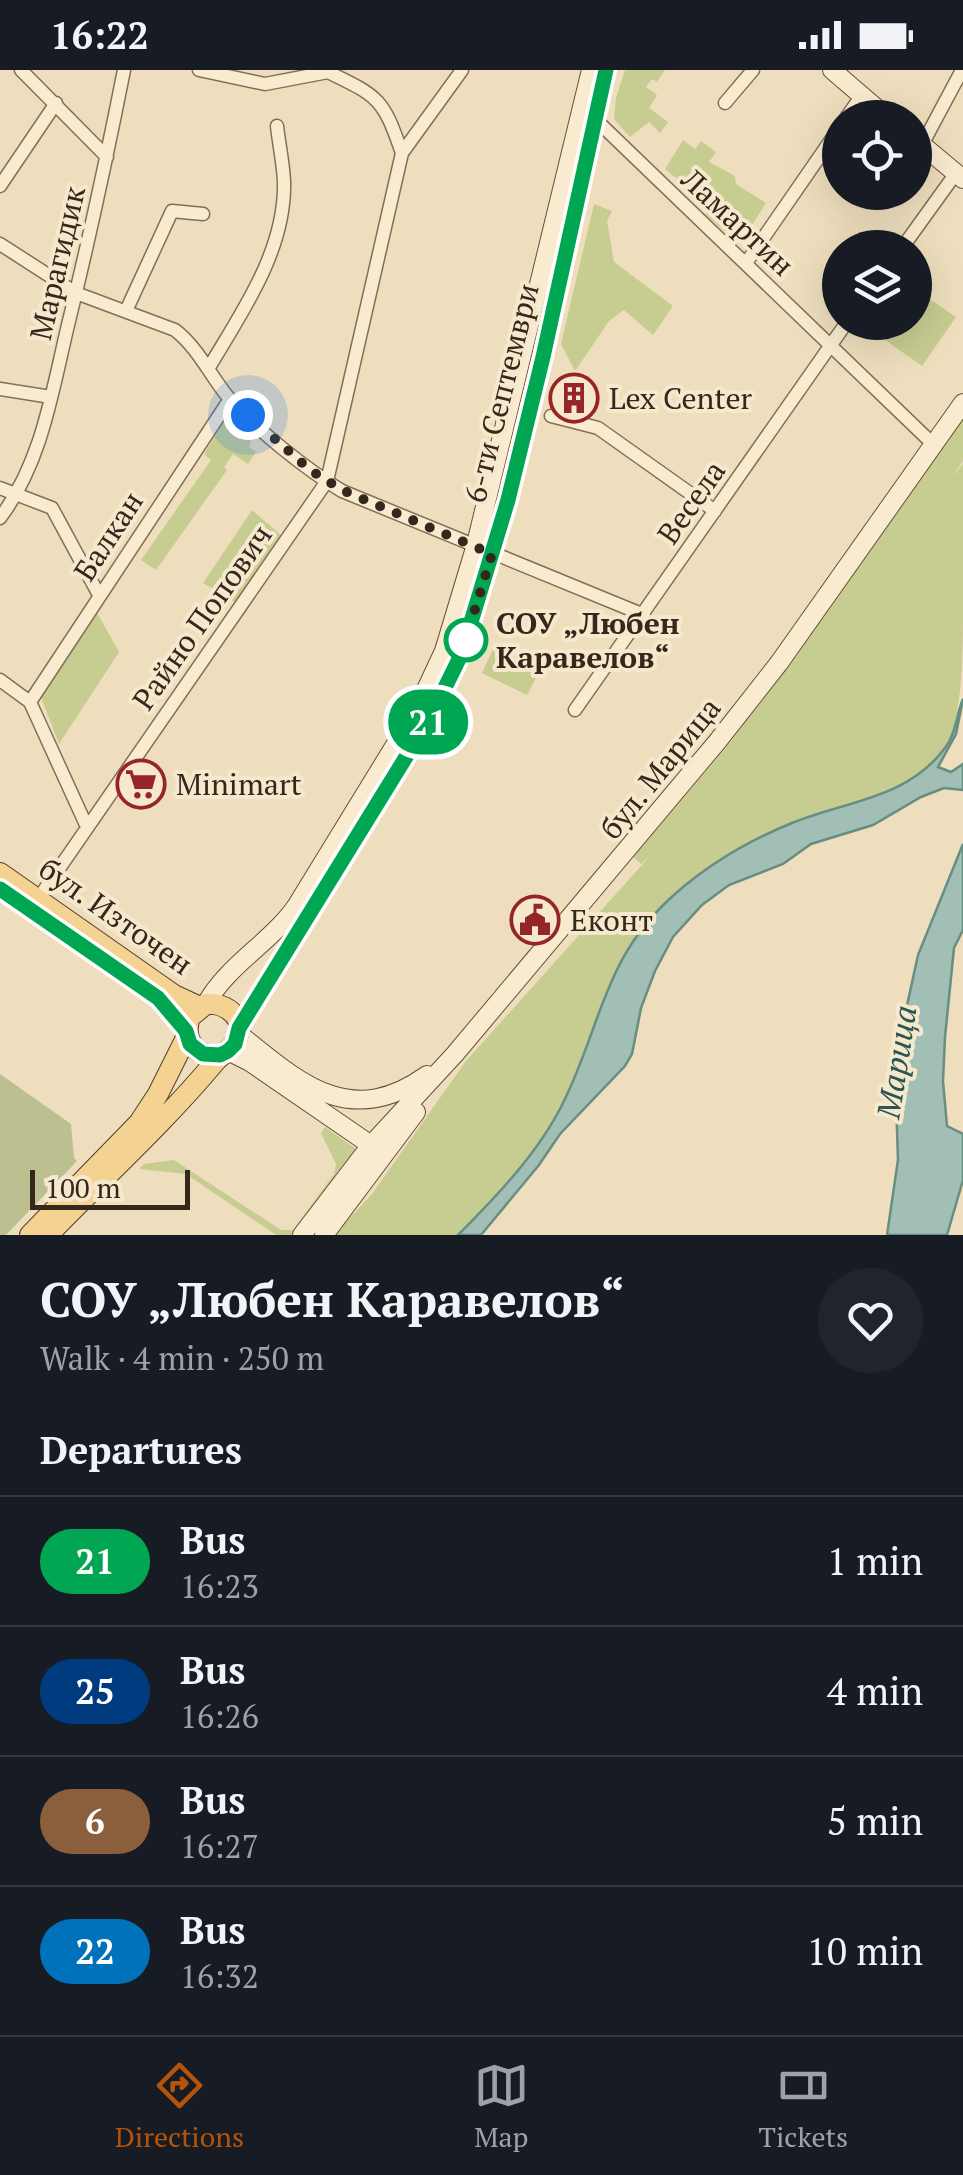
<!DOCTYPE html>
<html lang="en">
<head>
<meta charset="utf-8">
<style>
  body { margin:0; font-family:"PT Serif",serif; background:#20242c; color:#f1f3f6; height:100vh; display:flex; flex-direction:column; font-size:38px; white-space:nowrap }
  * { box-sizing:border-box; margin:0 }
  p { font-size:32px; color:#9ea1a6 }
  .icon { flex:none; width:55px; height:55px; fill:none; stroke:currentColor; stroke-width:2; stroke-linecap:round; stroke-linejoin:round }
  .map { position:relative; height:1165px; overflow:hidden }
  .drawer { display:flex; flex-direction:column; background:#171b24; flex:1 }
  .drawer>* { flex:none }
  .badge { padding:0 20px; border-radius:32px; font-size:35px; line-height:65px }
  .tools { position:absolute; left:822px; top:30px; display:grid; gap:20px }
  .tools a { display:grid; place-items:center; width:110px; height:110px; border-radius:50%; background:#171b24; box-shadow:0 10px 40px #0002; font-size:50px }
  .scale { position:absolute; left:30px; bottom:25px; width:160px; box-sizing:border-box; padding-left:10px; border:5px solid #35271b; border-top:0; font-size:28px; line-height:35px; white-space:nowrap; color:#35271b; -webkit-text-stroke:8px #f6e8cc; paint-order:stroke }
  .you { position:absolute; width:50px; height:50px; margin:-25px; border:8px solid #fff; border-radius:50%; background:#1a73e8; box-shadow:0 0 0 15px #1a73e833 }
  .map>.badge { position:absolute; translate:-50% -50%; box-shadow:0 0 0 5px #fff }
  h2 { padding:0 40px; font-size:38px; line-height:90px }
  .round { display:grid; place-items:center; flex:none; width:105px; height:105px; border-radius:52px; background:#20242c }
  .summary { display:flex; align-items:center; justify-content:space-between; height:170px; padding:0 40px }
  h1 { font-size:48px; font-weight:600; line-height:75px }
  ul { padding:0; list-style:none }
  li { display:flex; align-items:center; gap:30px; height:130px; padding:0 40px; border-top:2px solid #363941 }
  li div { flex:1 }
  li b { display:block; font-size:38px }
  li em { font-style:normal }
  li .badge { min-width:110px; font-weight:700; text-align:center }
  .status { display:flex; justify-content:space-between; align-items:center; height:70px; padding:0 50px; background:#171b24; direction:ltr }
  .status svg { height:28px; fill:currentColor }
  .tabs { display:flex; justify-content:space-around; align-items:center; height:140px; border-top:2px solid #363941; background:#171b24; font-size:28px; color:#9ea1a6 }
  .tabs a { display:grid; justify-items:center; gap:5px }
  .tabs .current { color:#b45309 }
  .map>svg:first-child { display:block }
</style>
</head>
<body>
<div class="status"><b>16:22</b><svg viewBox="0 0 49 12"><path d="M0 12V9h3v3zM5 12V6h3v6zM10 12V3h3v9zM15 12V0h3v12zM26 1h20v11H26zM47 4h2v5h-2z"/></svg></div>
<div class="map">
<svg width="963" height="1165" viewBox="0 0 963 1165">
  <rect width="100%" height="100%" fill="#eedebd"/>
  <path fill="#c7cc91" d="M 625,0 L 665,0 L 657,12 L 652,9 L 646,17 L 657,25 L 649,38 L 668,52 L 660,63 L 649,52 L 630,67 L 614,49 L 616,28 Z
    M 683,70 L 695,79 L 701,71 L 716,82 L 709,92 L 735,106 L 736,114 L 766,133 L 740,174 L 705,144 L 711,136 L 665,99 Z
    M 594,134 L 612,141 L 607,151 L 614,192 L 673,236 L 653,265 L 624,240 L 609,251 L 575,301 L 561,274 Z
    M 918,221 L 956,247 L 922,296 L 885,270 L 897,253 L 915,252 L 915,226 Z
    M 231,341 L 254,360 L 249,377 L 256,382 L 248,394 L 233,384 L 224,397 L 227,400 L 156,500 L 141,490 L 211,390 L 204,384 Z
    M 963,349 L 963,391 L 952,407 L 963,394 C 963,442 963,490 963,538 C 963,581 963,634 949,673 C 917,729 845,731 791,753 C 749,771 709,794 675,824 C 602,889 602,956 562,1035 C 538,1083 496,1127 458,1165 L 334,1165 L 372,1124 L 466,991 L 650,786 L 641,794 L 633,787 L 730,673 Z
    M 252,440 L 281,465 L 235,532 L 203,513 Z
    M 95,539 L 119,582 L 59,674 L 40,625 Z
    M 494,577 L 540,600 L 527,625 L 482,603 Z
    M 325,1057 L 356,1079 L 292,1165 L 276,1165 L 186,1104 L 139,1099 L 144,1094 L 174,1090 L 281,1160 L 293,1160 L 334,1104 L 336,1094 L 321,1063 Z"/>
  <path fill="#bcc091" d="M 0,1004 L 71,1054 L 74,1088 L 77,1091 L 6,1165 L 0,1165 Z"/>
  <path fill="#a1bfb5" stroke="#688d82" stroke-width="2.5" d="M 963,629 L 956,664 L 938,697 L 951,702 L 963,694 L 963,720 L 944,718 L 921,727 L 873,755 L 811,774 L 783,794 L 729,815 L 702,835 L 673,867 L 655,901 L 641,938 L 632,984 L 625,996 L 560,1064 L 539,1095 L 481,1165 L 458,1165 C 496,1127 538,1083 562,1035 C 602,956 602,888 675,824 C 709,794 750,770 792,753 C 846,731 907,729 945,678 C 956,664 956,645 963,629 Z
    M 963,774 L 963,860 L 954,878 L 945,967 L 943,1011 L 947,1056 L 963,1064 L 963,1110 L 947,1165 L 887,1165 L 898,1090 L 896,1030 L 906,940 L 918,885 Z"/>
  <g fill="none" stroke-linecap="round" stroke-linejoin="round">
    <g stroke="#866e56" stroke-width="15">
      <path id="street" d="M 21,0 L 107,87
        M 199,0 L 265,14 L 328,2
        M 328,2 C 380,27 383,29 402,83
        M 725,33 L 753,0
        M 594,48 L 935,376
        M 846,48 L 862,25
        M 922,75 L 962,0
        M 0,116 L 56,33
        M 0,174 L 76,223 L 175,260 C 198,278 210,305 228,327 C 254,358 307,400 342,421 L 644,545
        M 902,178 L 956,103
        M 746,193 L 840,57
        M 126,241 L 172,141 L 203,144
        M 208,299 C 242,242 286,180 284,111 C 283,92 279,74 277,56
        M 0,319 L 51,327
        M 551,346 L 598,358 L 715,441
        M 0,418 L 52,438 L 99,525
        M 0,448 C 42,392 52,322 68,255 C 89,170 107,86 124,0
        M 0,610 L 30,632 L 87,757
        M 30,632 L 230,329
        M 575,640 L 847,252
        M 38,829 L 327,411 L 402,83 L 462,0"/>
    </g>
    <g stroke="#684f39" stroke-width="20">
      <path id="secondary" d="M 832,0 L 888,48
        M 915,69 L 963,109
        M 206,934 C 227,895 272,872 297,835 L 416,641 L 444,581 L 475,478 L 591,0
        M 239,958 L 430,649 L 461,585 L 508,430 L 543,287 L 606,0
        M 239,964 C 300,1013 350,1060 427,1005
        M 228,981 L 250,992 L 381,1082
        M 302,1165 L 371,1075 L 455,984 L 717,672 L 779,593 L 963,333
        M 324,1165 L 416,1042"/>
    </g>
    <g stroke="#533c2b" stroke-width="22">
      <path id="primary" d="M 0,803 L 174,925 L 200,937
        M 30,1165 L 139,1053 L 158,1024 L 187,966
        M 48,1165 C 103,1108 163,1054 214,993 C 220,985 230,981 236,972 C 249,950 227,932 206,934 L 190,947 C 182,970 196,988 220,985"/>
    </g>
    <use href="#street" stroke="#f9ebd0" stroke-width="12"/>
    <use href="#secondary" stroke="#f9ebd0" stroke-width="18"/>
    <use href="#primary" stroke="#f4d292" stroke-width="20"/>
  </g>
  <g fill="none" stroke-linecap="round" stroke-linejoin="round">
    <g stroke="#fff" stroke-width="22">
      <path id="line" d="M 0,819 L 158,928 L 186,961 L 190,974 L 203,984 L 220,985 L 228,981 L 235,974 L 239,958 L 430,648 L 461,585 L 508,430 L 543,287 L 606,0"/>
    </g>
    <use href="#line" stroke="#00a651" stroke-width="15"/>
    <path stroke="#35271b" stroke-width="10" stroke-dasharray="0 18" d="M 248,345 L 310,400 L 342,420 L 492,484 L 461,585 L 466,570"/>
  </g>
  <defs>
    <g id="building-ring" transform="scale(2.5)"><circle r="9.5" fill="#f6e8cc" stroke="#96252a" stroke-width="1.5"/><path d="M-4-6H4V6H1V3H-1V6H-4ZM-2.5-4.3h1.7v1.8h-1.7ZM.8-4.3h1.7v1.8H.8ZM-2.5-1h1.7V.8h-1.7ZM.8-1h1.7V.8H.8Z" fill="#96252a"/></g>
    <g id="supermarket-ring" transform="scale(2.5)"><circle r="9.5" fill="#f6e8cc" stroke="#96252a" stroke-width="1.5"/><path d="M-6-5.5h2.5l.6 2H6L4.5 2H-2.5L-4.4-4H-6ZM-1.5 3.2a1.3 1.3 0 1 0 .1 0ZM3 3.2a1.3 1.3 0 1 0 .1 0Z" fill="#96252a"/></g>
    <g id="civic-ring" transform="scale(2.5)"><circle r="9.5" fill="#f6e8cc" stroke="#96252a" stroke-width="1.5"/><path d="M-.6-6.5H3V-4.5H.6V-3L4-1V1h2V6H-6V1h2V-1L-.6-3ZM-1.2 2.5V6h2.4V2.5Z" fill="#96252a"/></g>
  </defs>
  <g fill-rule="evenodd">
    <use href="#building-ring" x="574" y="328"/>
    <use href="#supermarket-ring" x="141" y="714"/>
    <use href="#civic-ring" x="535" y="850"/>
  </g>
  <circle fill="#fff" stroke="#00a651" stroke-width="5" cx="466" cy="570" r="20"/>
  <g text-anchor="middle" dominant-baseline="central" stroke-width="8" stroke-linejoin="round" paint-order="stroke">
    <g font-size="30" fill="#35271b" stroke="#f6e8cc">
      <text transform="translate(738 152) rotate(43)">Ламартин</text>
      <text transform="translate(57 193) rotate(-77)">Марагидик</text>
      <text transform="translate(501 323) rotate(-76)">6-ти Септември</text>
      <text transform="translate(691 432) rotate(-55)">Весела</text>
      <text transform="translate(108 466) rotate(-57)">Балкан</text>
      <text transform="translate(202 547) rotate(-55)">Райно Попович</text>
      <text transform="translate(660 698) rotate(-51)">бул. Марица</text>
      <text transform="translate(116 846) rotate(35)">бул. Източен</text>
    </g>
    <g font-size="30" fill="#35271b" stroke="#f6e8cc" text-anchor="start">
      <text x="609" y="328">Lex Center</text>
      <text x="176" y="714">Minimart</text>
      <text x="570" y="850">Еконт</text>
    </g>
    <g font-size="30" font-weight="bold" fill="#35271b" stroke="#f6e8cc" text-anchor="start">
      <text x="496" y="553">СОУ „Любен<tspan x="496" dy="34">Каравелов“</tspan></text>
    </g>
    <g font-size="32" font-style="italic" fill="#2a5551" stroke="#f6e8cc">
      <text transform="translate(896 992) rotate(-81)">Марица</text>
    </g>
  </g>
</svg>
<div class="tools">
<a><svg class="icon" aria-label="locate" viewBox="0 0 24 24"><circle cx="12" cy="12" r="6"/><path d="M12 2v4M12 18v4M2 12h4M18 12h4"/></svg></a>
<a><svg class="icon" aria-label="layers" viewBox="0 0 24 24"><path d="M12 4l9 5-9 5-9-5zM3 14l9 5 9-5"/></svg></a>
</div>
<div class="scale">100 m</div>
<div class="you" style="left:248px;top:345px"></div>
<b class="badge" style="left:428px;top:652px;background:#00a651;color:#fff">21</b>
</div>
<section class="drawer">
<div class="summary"><div><h1>СОУ „Любен Каравелов“</h1><p>Walk · 4 min · 250 m</p></div><a class="round"><svg class="icon" aria-label="heart" viewBox="0 0 24 24"><path d="M12 20l-8-8c-3-5 5-10 8-4 3-6 11-1 8 4z"/></svg></a></div>
<h2>Departures</h2>
<ul>
<li><span class="badge" style="background:#00a651;color:#fff">21</span><div><b>Bus</b><p>16:23</p></div><em>1 min</em></li>
<li><span class="badge" style="background:#003b80;color:#fff">25</span><div><b>Bus</b><p>16:26</p></div><em>4 min</em></li>
<li><span class="badge" style="background:#8b5e3c;color:#fff">6</span><div><b>Bus</b><p>16:27</p></div><em>5 min</em></li>
<li><span class="badge" style="background:#0072bc;color:#fff">22</span><div><b>Bus</b><p>16:32</p></div><em>10 min</em></li>
</ul>
</section>
<nav class="tabs">
<a class="current"><svg class="icon" aria-label="directions" viewBox="0 0 24 24"><path d="M12 3l9 9-9 9-9-9zM9 14v-3h6M13 9l2 2-2 2"/></svg>Directions</a>
<a><svg class="icon" aria-label="map" viewBox="0 0 24 24"><path d="M3 6l6-2 6 2 6-2v14l-6 2-6-2-6 2zM9 4v14M15 6v14"/></svg>Map</a>
<a><svg class="icon" aria-label="tickets" viewBox="0 0 24 24"><path d="M3 7h18v10H3zM15 7v10"/></svg>Tickets</a>
</nav>
</body>
</html>
